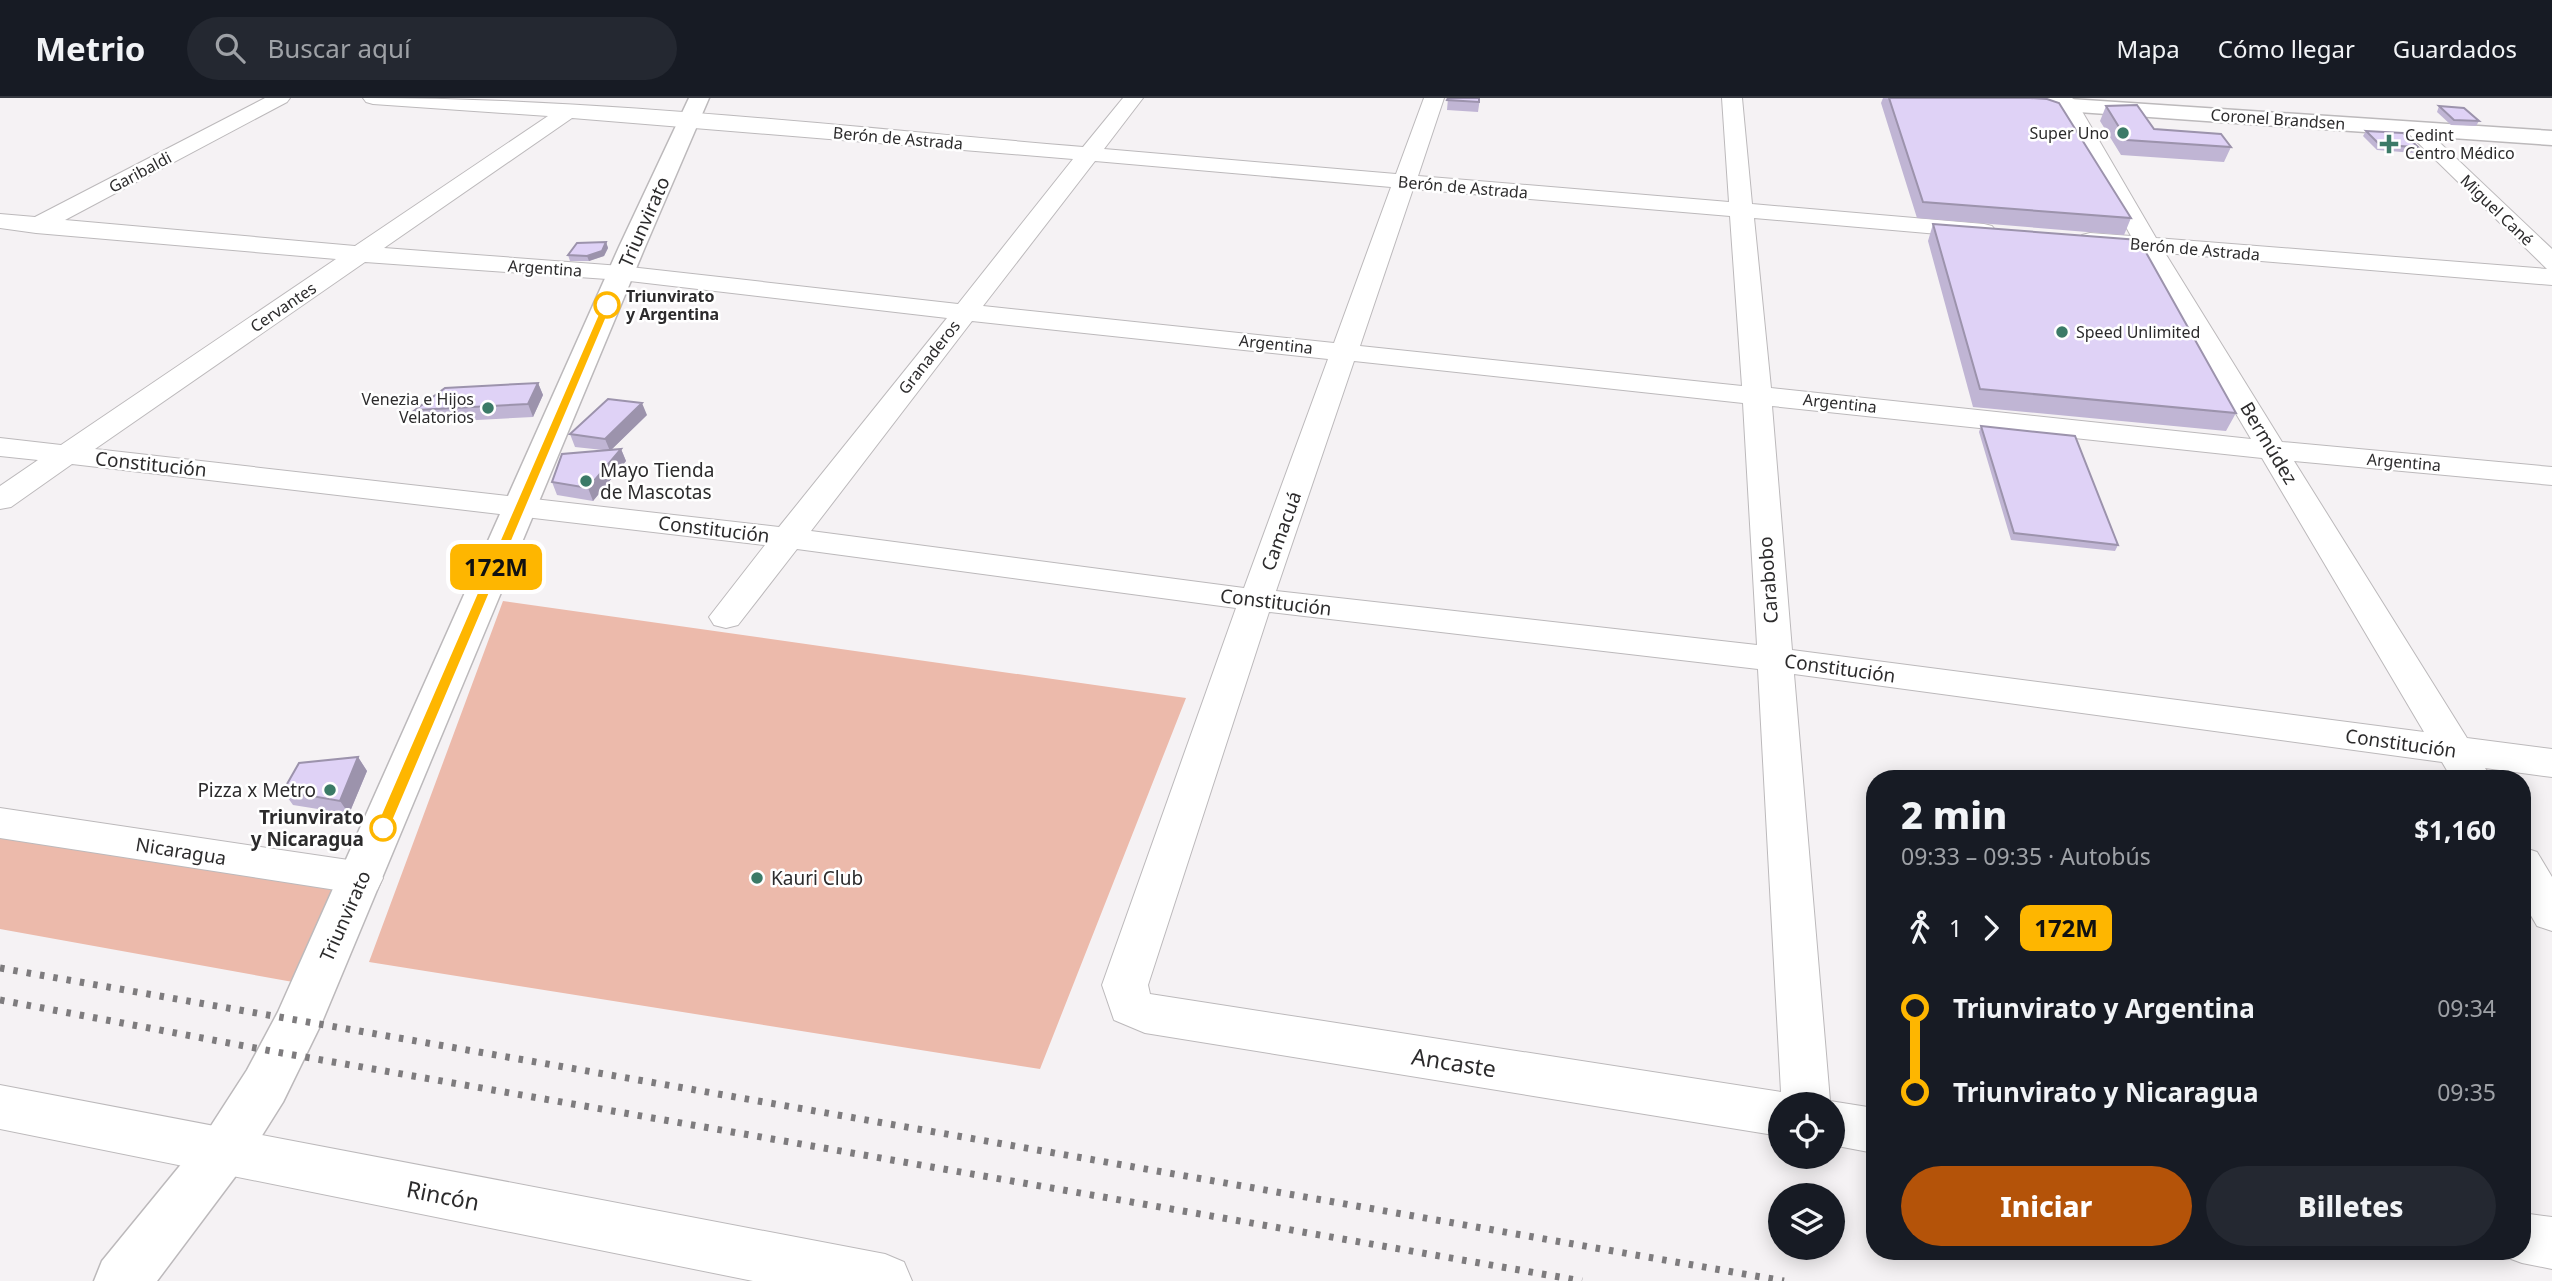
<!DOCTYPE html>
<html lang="es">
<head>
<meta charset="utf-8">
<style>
  body { margin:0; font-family:"Noto Sans",sans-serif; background:#242831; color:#f1f3f6; height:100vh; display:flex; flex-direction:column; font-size:26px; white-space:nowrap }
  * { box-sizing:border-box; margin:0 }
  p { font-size:23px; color:#9ea1a6 }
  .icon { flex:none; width:38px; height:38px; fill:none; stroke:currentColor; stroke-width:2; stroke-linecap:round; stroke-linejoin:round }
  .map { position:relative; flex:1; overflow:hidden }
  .drawer { position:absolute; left:1866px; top:672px; width:665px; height:490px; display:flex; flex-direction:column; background:#171b24; border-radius:28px; box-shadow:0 4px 18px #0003 }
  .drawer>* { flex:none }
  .badge { padding:0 14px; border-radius:10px; font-size:24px; line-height:46px }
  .fabs { position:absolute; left:1768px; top:994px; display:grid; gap:14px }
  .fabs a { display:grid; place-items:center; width:77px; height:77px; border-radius:50%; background:#171b24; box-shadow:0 4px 18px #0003; font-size:35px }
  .map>.badge { position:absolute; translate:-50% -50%; box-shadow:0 0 0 4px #fff }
  .legs { display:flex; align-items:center; gap:10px; height:77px; padding:0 35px; font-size:23px }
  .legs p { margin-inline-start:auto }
  .overview { display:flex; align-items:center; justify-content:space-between; height:119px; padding:0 35px }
  h1 { font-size:38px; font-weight:800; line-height:52px }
  .action { display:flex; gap:14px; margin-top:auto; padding:14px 35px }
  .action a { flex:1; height:80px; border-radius:42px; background:#b45309; color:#fff; font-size:28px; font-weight:800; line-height:80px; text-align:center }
  .action a+a { background:#242831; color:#f1f3f6 }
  ul { padding:0 35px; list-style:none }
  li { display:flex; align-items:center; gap:24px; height:84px; font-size:26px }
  li i { display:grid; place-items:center; width:10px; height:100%; margin:0 9px; background:currentColor }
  li i::after { content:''; width:18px; height:18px; margin:-9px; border:5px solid; border-radius:50%; background:#171b24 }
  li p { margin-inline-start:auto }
  li:first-child i { background:linear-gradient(#0000 50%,currentColor 0) }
  li:last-child i { background:linear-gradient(currentColor 50%,#0000 0) }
  header { display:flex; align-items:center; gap:42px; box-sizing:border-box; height:98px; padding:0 35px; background:#171b24; border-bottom:2px solid #363941 }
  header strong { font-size:33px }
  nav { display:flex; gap:38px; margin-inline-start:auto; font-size:24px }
  .search { width:490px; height:63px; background:#242831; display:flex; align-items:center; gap:18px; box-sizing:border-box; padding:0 24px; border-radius:38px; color:#9ea1a6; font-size:26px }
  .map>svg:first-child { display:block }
</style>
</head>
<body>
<header>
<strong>Metrio</strong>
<div class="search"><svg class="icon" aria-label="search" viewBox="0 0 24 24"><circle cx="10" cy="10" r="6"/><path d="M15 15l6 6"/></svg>Buscar aquí</div>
<nav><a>Mapa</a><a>Cómo llegar</a><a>Guardados</a></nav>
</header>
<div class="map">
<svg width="2552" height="1183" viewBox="0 0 2552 1183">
  <rect width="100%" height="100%" fill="#f5f2f4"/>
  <path fill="#ecbaab" d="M 503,503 L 1186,600 L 1040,971 L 369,864 Z
    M 0,735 L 339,787 L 293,884 L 0,831 Z"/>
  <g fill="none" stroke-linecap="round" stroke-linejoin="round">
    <g stroke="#bcb9bb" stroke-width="2">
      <path id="minor" d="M 265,0 L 290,0 L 287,4 L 65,122 L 355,148 L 548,18 L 373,6 L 366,4 L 363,0 C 603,0 844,29 1083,49 L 1123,0 L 1143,0 L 1104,51 L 1396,76 L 1424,0 L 1444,0 L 1418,78 L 1729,104 L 1722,0 L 1742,0 L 1752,106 L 1984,126 L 1992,128 L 1996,133 L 1992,138 L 1984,140 L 1754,120 L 1771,290 L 2251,341 L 2140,153 L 2082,147 L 2078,142 L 2082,137 L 2090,135 L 2131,138 L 2061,11 L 2048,0 L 2072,0 L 2076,3 L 2156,140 L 2547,171 L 2403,30 L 2406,26 L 2420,26 L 2552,151 L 2552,187 L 2165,155 L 2282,344 L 2552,369 L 2552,387 L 2294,363 L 2467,640 L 2552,651 L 2552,679 L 2485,670 L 2492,681 L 2452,681 L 2442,664 L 1794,576 L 1830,1003 L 1874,1010 L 1874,1055 L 1832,1047 L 1832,1006 L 1780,1006 L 1780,1038 L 1145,935 L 1114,922 L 1102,887 L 1236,510 L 797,451 L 738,527 L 726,530 L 714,527 L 709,519 L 765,447 L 72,366 L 11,409 L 0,411 L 0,388 L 38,362 L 0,358 L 0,340 L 61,347 L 336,161 L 36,135 L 0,130 L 0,116 L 35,119 ZM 572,20 L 1073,61 L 958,206 L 621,168 L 384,150 ZM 1095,63 L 1391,89 L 1334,245 L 983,208 ZM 1413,91 L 1730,118 L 1742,288 L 1360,248 ZM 365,164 L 621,182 L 947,220 L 779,429 L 95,351 ZM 972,223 L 1328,261 L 1244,490 L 811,433 ZM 1354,263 L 1743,305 L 1757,547 L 1276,493 ZM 1772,308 L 2262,360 L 2424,634 L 1792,552 ZM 1269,514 L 1758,571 L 1781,994 L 1150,896 L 1148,887 Z
        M 0,710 L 362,764 L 377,768 L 383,780 L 377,792 L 362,796 L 0,740 Z
        M 2522,749 L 2537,754 L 2552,779 L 2552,833 L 2537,828 L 2522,802 Z
        M 0,987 L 885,1156 L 904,1164 L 912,1183 L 753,1183 L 0,1031 Z
        M 2522,1115 L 2552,1119 L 2552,1171 L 2522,1165 L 2503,1158 L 2501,1153 L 2522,1153 Z"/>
    </g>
    <g stroke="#bcb9bb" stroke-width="3">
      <path id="tertiary" d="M 689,0 L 709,0 L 645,149 L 322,924 L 283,1004 L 241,1071 L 157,1183 L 94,1183 L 102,1163 L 205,1037 L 247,972 L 278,914 L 619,149 Z
        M 1952,0 L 2055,0 L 2552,33 L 2552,47 L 1962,6 L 1955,4 Z"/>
    </g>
    <use href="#minor" fill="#fff" fill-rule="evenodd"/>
    <use href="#tertiary" fill="#fff" fill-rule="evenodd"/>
    <path stroke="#7e7c7e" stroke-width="7" stroke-dasharray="4.5 9" stroke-linecap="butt" d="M 0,870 L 1784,1183
      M 0,902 L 282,955 L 1582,1183"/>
  </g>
  <path fill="#c0b5d4" d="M 1448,0 L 1480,0 L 1478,14 L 1447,12 Z
    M 1883,0 L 2030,0 L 2131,120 L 2124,137 L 1917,120 L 1881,5 Z
    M 2106,8 L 2154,31 L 2231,49 L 2224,64 L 2121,57 L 2100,23 Z
    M 2439,8 L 2479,23 L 2476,28 L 2451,27 L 2437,14 Z
    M 2366,33 L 2418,49 L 2414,55 L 2377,52 L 2363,38 Z
    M 1933,126 L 2236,315 L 2226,333 L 1973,309 L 1928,143 Z
    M 606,144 L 608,150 L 604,158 L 589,163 L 570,163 L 568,157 Z
    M 538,285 L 543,297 L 533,319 L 421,325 L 415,312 Z
    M 647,317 L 612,351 L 621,351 L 626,363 L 593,403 L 557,397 L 552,384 L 603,352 L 575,349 L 570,336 Z
    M 1981,328 L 2118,447 L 2115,453 L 2011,442 L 1979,334 Z
    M 358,659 L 367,673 L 349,716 L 293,707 L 283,693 Z"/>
  <path fill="#9c93ac" d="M 606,144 L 608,150 L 604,158 L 589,163 L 587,158 Z
    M 538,285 L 543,297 L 533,319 L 528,306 Z
    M 642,305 L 647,317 L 610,353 L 605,341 Z
    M 621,351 L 626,363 L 593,403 L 588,390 Z
    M 358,659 L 367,673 L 349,716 L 340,703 Z"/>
  <path fill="#dfd2f6" stroke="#9c93ac" stroke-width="2" d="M 1448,0 L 1479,0 L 1479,4 L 1447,2 Z
    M 1889,0 L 2030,0 L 2047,1 L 2059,5 L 2131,120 L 1923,104 Z
    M 2137,7 L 2154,31 L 2221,36 L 2231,49 L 2127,42 L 2106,8 Z
    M 2439,8 L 2464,10 L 2479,23 L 2454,22 Z
    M 2366,33 L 2403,35 L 2418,49 L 2380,47 Z
    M 1933,126 L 2139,142 L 2236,315 L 1980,291 Z
    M 606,144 L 602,153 L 587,158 L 568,157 L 577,145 Z
    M 538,285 L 528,306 L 415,312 L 445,290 Z
    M 608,301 L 642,305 L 605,341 L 570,336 Z
    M 1981,328 L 2075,338 L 2118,447 L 2014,435 Z
    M 621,351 L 588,390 L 552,384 L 562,356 Z
    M 358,659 L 340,703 L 283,693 L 299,665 Z"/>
  <path fill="#feb600" stroke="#fff" stroke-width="2" d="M 607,204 L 612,207 L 390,730 L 388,734 L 377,734 L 375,730 L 602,207 Z"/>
  <g fill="#3b7a67" stroke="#fff" stroke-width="2.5">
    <circle cx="2123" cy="35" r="7"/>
    <path d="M2385.5 35.5h7v7h7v7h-7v7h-7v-7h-7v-7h7z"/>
    <circle cx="2062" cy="234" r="7"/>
    <circle cx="488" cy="310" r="7"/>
    <circle cx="586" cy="383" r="7"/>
    <circle cx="330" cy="692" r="7"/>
    <circle cx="757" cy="780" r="7"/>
  </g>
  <g fill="#fff" stroke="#feb600" stroke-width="3.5">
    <circle cx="607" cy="207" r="12"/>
    <circle cx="383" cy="730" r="12"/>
  </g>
  <g text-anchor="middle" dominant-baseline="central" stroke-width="5" stroke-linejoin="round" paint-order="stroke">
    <g font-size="16" fill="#2c2b2c" stroke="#fff">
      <text transform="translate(2278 21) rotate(4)">Coronel Brandsen</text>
      <text transform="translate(898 40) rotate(5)">Berón de Astrada</text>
      <text transform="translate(140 74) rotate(-28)">Garibaldi</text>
      <text transform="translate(1463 89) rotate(5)">Berón de Astrada</text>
      <text transform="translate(2497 112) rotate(44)">Miguel Cané</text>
      <text transform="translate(2195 151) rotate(5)">Berón de Astrada</text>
      <text transform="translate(545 170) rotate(4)">Argentina</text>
      <text transform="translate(283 209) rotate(-34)">Cervantes</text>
      <text transform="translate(1276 246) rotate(6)">Argentina</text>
      <text transform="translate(929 259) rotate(-52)">Granaderos</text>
      <text transform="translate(1840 305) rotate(6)">Argentina</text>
      <text transform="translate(2404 364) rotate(5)">Argentina</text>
    </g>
    <g font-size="16" fill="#2c2b2c" stroke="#fff" text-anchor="end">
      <text x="2109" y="35">Super Uno</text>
      <text x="2405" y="37" text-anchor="start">Cedint<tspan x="2405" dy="18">Centro Médico</tspan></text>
      <text x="2076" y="234" text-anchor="start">Speed Unlimited</text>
      <text x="474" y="301">Venezia e Hijos<tspan x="474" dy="18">Velatorios</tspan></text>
    </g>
    <g font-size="16" font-weight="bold" fill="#2c2b2c" stroke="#fff" text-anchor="start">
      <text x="626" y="198">Triunvirato<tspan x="626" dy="18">y Argentina</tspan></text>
    </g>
    <g font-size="19" fill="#2c2b2c" stroke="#fff">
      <text transform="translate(644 124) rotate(-66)">Triunvirato</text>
      <text transform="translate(2269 345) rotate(59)">Bermúdez</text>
      <text transform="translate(151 366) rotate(6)">Constitución</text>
      <text transform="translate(714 431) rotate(7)">Constitución</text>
      <text transform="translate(1281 433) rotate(-70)">Camacuá</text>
      <text transform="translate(1768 482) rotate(-94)">Carabobo</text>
      <text transform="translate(1276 504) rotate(7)">Constitución</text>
      <text transform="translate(1840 570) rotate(8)">Constitución</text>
      <text transform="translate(2401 645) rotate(8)">Constitución</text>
      <text transform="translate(181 753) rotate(9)">Nicaragua</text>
      <text transform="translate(345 818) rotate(-66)">Triunvirato</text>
    </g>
    <g font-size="19" fill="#2c2b2c" stroke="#fff" text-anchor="start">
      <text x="600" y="372">Mayo Tienda<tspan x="600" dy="22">de Mascotas</tspan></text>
      <text x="316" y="692" text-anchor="end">Pizza x Metro</text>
      <text x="771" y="780">Kauri Club</text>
    </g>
    <g font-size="19" font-weight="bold" fill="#2c2b2c" stroke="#fff" text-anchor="end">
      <text x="364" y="719">Triunvirato<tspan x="364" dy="22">y Nicaragua</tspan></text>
    </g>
    <g font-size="23" fill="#2c2b2c" stroke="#fff">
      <text transform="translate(1454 964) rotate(9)">Ancaste</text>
      <text transform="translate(443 1097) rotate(11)">Rincón</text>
    </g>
  </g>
</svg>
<div class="fabs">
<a><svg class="icon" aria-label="locate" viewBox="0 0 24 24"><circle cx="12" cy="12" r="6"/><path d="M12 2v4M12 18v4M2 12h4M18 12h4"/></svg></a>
<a><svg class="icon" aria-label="layers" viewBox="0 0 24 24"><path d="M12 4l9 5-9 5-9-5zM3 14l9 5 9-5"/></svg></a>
</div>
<b class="badge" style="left:496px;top:469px;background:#feb600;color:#111">172M</b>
<section class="drawer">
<div class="overview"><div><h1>2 min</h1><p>09:33 – 09:35 · Autobús</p></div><b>$1,160</b></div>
<div class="legs"><svg class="icon" aria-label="walk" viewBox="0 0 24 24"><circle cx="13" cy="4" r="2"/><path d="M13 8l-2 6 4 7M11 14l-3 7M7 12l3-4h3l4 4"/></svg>1<svg class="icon" aria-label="forward" viewBox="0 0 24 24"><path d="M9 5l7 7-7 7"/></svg><b class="badge" style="background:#feb600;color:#111">172M</b></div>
<ul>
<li><i style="color:#feb600"></i><b>Triunvirato y Argentina</b><p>09:34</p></li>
<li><i style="color:#feb600"></i><b>Triunvirato y Nicaragua</b><p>09:35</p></li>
</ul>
<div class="action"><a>Iniciar</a><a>Billetes</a></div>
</section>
</div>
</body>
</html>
